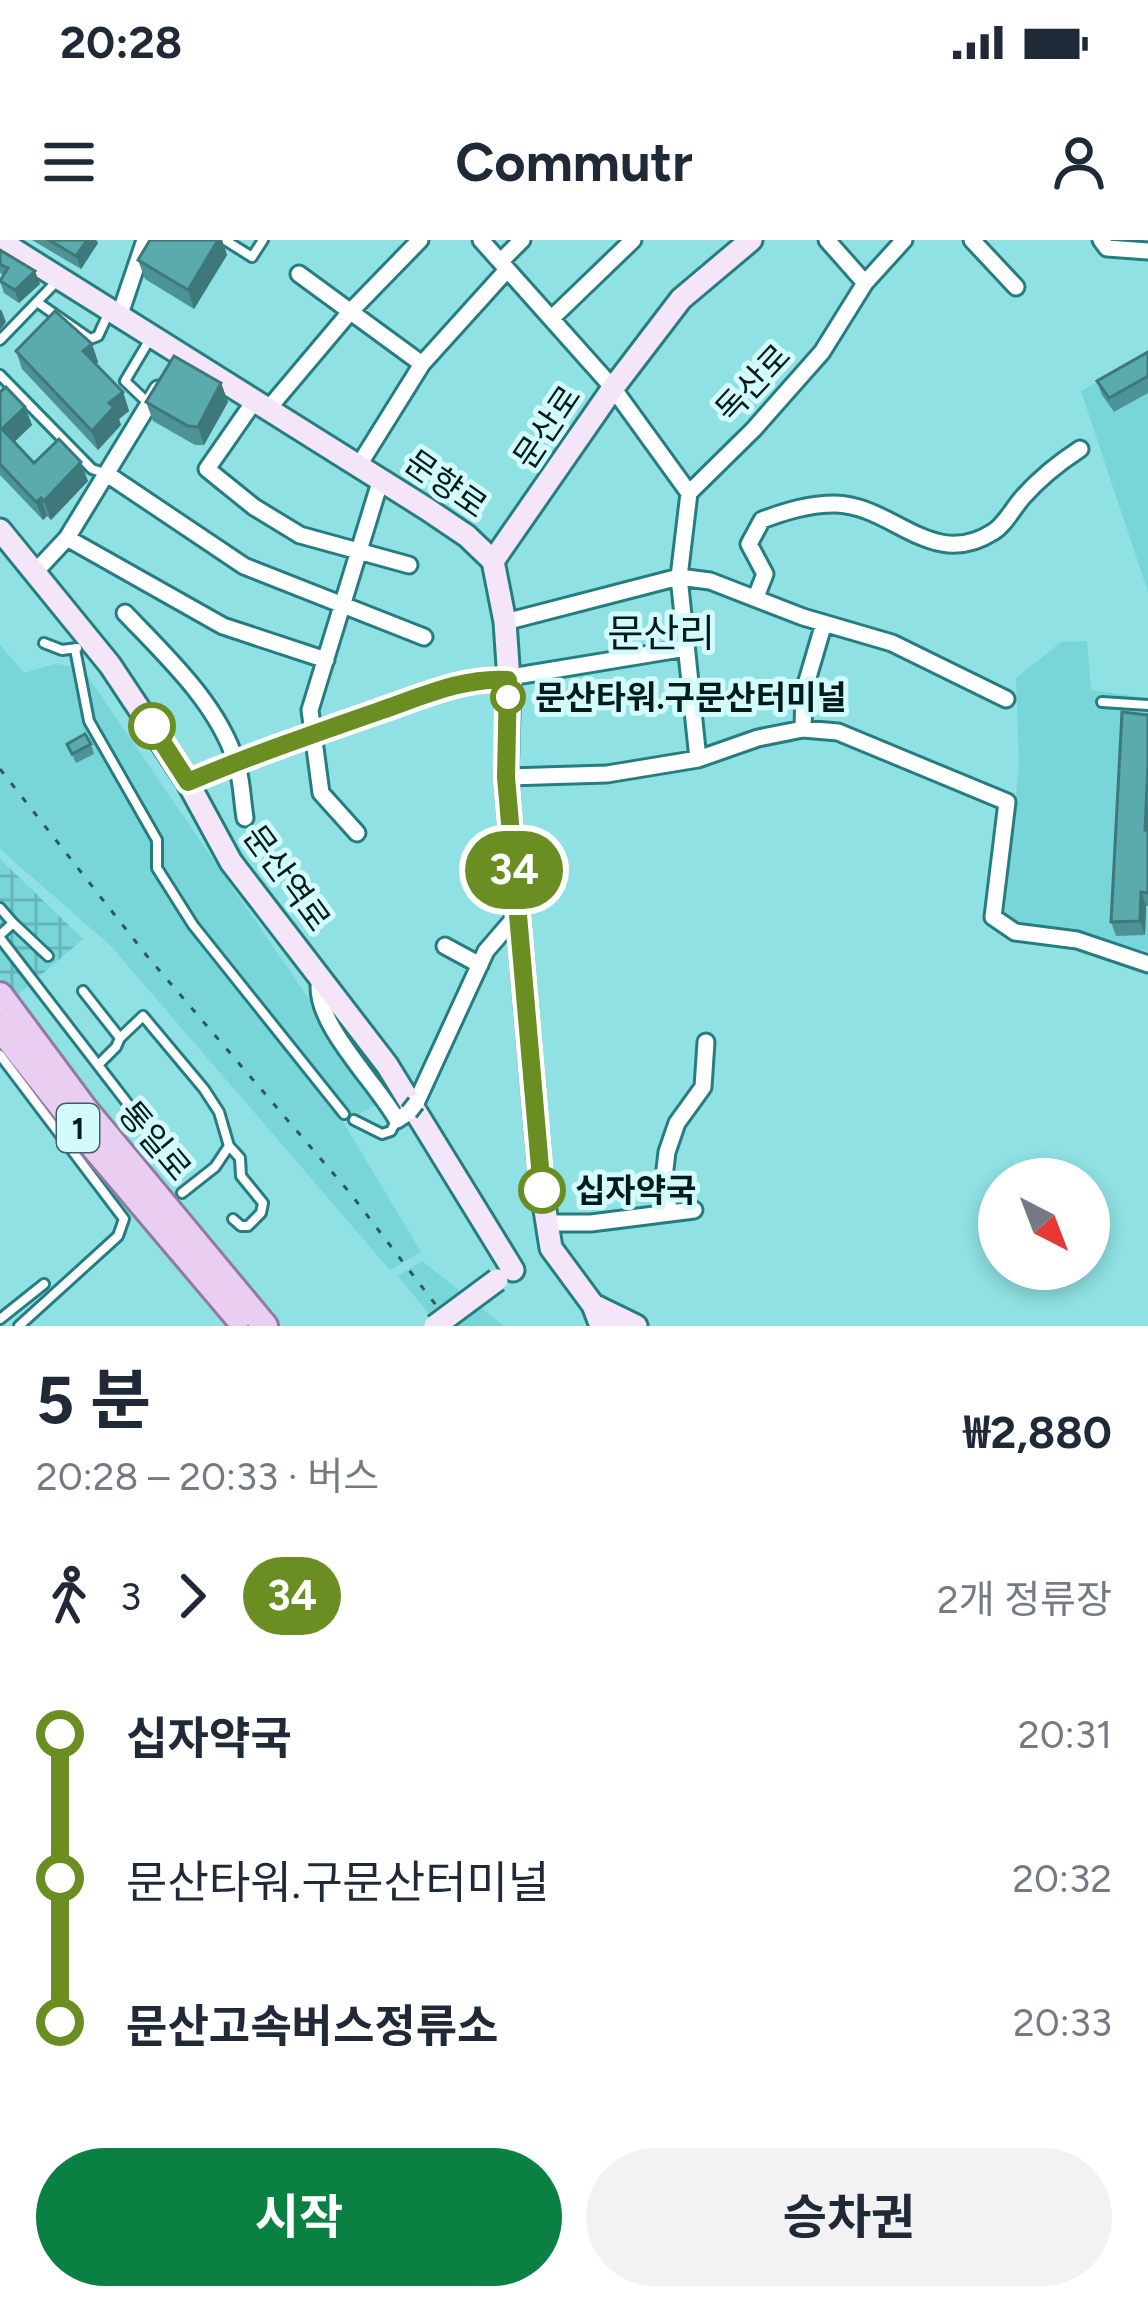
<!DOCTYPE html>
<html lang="ko">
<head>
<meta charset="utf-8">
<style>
  body { margin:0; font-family:Figtree,"Noto Sans KR",sans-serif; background:#f2f2f3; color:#1f2937; height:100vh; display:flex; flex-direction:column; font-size:45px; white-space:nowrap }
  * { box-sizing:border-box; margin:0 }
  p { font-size:39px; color:#747a83 }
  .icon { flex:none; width:66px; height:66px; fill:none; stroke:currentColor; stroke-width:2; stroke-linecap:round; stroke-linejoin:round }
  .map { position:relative; height:1086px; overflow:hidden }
  .panel { display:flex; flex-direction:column; background:#fff; flex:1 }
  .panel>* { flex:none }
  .badge { padding:0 24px; border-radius:39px; font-size:42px; line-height:78px }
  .needle { width:78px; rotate:138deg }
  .controls { position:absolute; left:978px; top:918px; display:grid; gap:24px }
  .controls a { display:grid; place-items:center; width:132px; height:132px; border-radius:50%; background:#fff; box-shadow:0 6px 18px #0003; font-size:60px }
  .map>.badge { position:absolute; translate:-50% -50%; box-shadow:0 0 0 6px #fff }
  .legs { display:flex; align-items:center; gap:18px; height:132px; padding:0 36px; font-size:39px }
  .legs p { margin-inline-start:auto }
  .head { display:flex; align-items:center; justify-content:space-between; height:204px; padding:0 36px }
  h1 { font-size:66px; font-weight:700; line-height:90px }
  .action { display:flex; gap:24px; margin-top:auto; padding:24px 36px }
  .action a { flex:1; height:138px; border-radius:72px; background:#0b8043; color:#fff; font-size:48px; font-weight:700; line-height:138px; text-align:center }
  .action a+a { background:#f2f2f3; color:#1f2937 }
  ul { padding:0 36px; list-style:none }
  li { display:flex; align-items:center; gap:42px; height:144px; font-size:45px }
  li i { display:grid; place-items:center; width:18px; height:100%; margin:0 15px; background:currentColor }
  li i::after { content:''; width:30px; height:30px; margin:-15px; border:9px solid; border-radius:50%; background:#fff }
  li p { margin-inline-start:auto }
  li:first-child i { background:linear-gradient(#0000 50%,currentColor 0) }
  li:last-child i { background:linear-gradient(currentColor 50%,#0000 0) }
  .status { display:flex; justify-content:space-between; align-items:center; height:84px; padding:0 60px; background:#fff; direction:ltr }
  .status svg { height:33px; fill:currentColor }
  header { display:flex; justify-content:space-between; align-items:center; height:156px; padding:0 36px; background:#fff; font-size:54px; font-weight:700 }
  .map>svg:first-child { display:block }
</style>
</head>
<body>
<div class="status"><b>20:28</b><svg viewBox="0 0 49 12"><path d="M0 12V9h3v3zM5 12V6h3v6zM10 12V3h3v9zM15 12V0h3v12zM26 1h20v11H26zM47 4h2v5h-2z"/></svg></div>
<header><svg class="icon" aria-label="menu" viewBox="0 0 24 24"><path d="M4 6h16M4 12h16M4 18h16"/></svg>Commutr<svg class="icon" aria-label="person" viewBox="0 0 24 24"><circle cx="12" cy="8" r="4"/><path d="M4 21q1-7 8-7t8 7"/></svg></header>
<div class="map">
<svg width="1148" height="1086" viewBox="0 0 1148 1086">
  <defs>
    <pattern id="industrial-grid" width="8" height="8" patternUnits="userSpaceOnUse" patternTransform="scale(3)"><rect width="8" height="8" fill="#78d5d8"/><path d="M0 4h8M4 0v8" fill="none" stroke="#66b6b9"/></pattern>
  </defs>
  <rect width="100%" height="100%" fill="#8fe1e4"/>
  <path fill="#78d5d8" d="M 1148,115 L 1148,352 L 1081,151 Z
    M 1087,401 L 1091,450 L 1148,458 L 1148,711 L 1004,680 L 1019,524 L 1016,438 L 1061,402 Z
    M 0,405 L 24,433 L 55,424 L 82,428 L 380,863 L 343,882 L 421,1012 L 390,1030 L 111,706 L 0,609 Z
    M 422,1021 L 504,1086 L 439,1086 L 398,1036 Z"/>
  <path fill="url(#industrial-grid)" d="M 0,619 L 83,699 L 14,758 L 0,738 Z"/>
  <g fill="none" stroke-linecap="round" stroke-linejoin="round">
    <g stroke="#267d80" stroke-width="14">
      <path id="lane" d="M 225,0 L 252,17 L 263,0
        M 37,62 L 90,99 L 98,96 L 109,72
        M 0,100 L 58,40
        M 0,135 L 92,229 L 107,234
        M 148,163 L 125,141 L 150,99
        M 44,403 L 62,410 L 77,408
        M 75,409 L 89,481 L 157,600 L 157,628 L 193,685 L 344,874
        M 1102,462 L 1148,465
        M 0,668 L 13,683
        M 0,695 L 13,683 L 48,716
        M 0,698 L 148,890
        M 83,751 L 120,798 L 143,776 L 204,849 L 219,872 L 229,906 L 215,927 L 182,953
        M 0,815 L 124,979 L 118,996 L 19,1086
        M 98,825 L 116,807 L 120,798
        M 354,880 L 382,894 L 391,891 L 396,881
        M 229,906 L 240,918 L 241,936 L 263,963 L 261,973 L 248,986 L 241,986 L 233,979
        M 0,1079 L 44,1044"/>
    </g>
    <g stroke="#267d80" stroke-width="21">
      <path id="street" d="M 481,0 L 613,148 L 689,253
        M 827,0 L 865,43
        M 972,0 L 1016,47
        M 1101,0 L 1107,8 L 1148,11
        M 501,21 L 522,0
        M 299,34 L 422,124
        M 119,77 L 145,0
        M 552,78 L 633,0
        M 255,160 L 207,229 L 254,267 L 300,295 L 409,325
        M 269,168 L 350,72 L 420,0
        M 359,225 L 422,124 L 506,31
        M 107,234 L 244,326 L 424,397
        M 67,298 L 223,386 L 326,420
        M 37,330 L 67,298 L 158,149
        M 756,357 L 765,334 L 749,304 L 762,280 C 786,271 809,264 835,264 C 893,265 932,331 993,292 C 1005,285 1013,268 1023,257 C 1039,239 1060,222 1080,209
        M 125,373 C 166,416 218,464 236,522 C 242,539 242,560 245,578
        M 505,382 L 679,337 L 710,341 L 803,377 L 892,403 L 1006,459
        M 803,489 L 804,451 L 824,383
        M 698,519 L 679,337 L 689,253 L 754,189 L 822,112 L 865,43 L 904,0
        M 506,537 L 607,534 L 698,519 L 758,498 L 803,489 L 838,492 L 1007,562 L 993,677 L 1015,692 L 1077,700 L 1148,724
        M 187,541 L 270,507 L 449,447 L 686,408
        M 357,593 L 321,553 L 310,470 L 381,239
        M 445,706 L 480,725
        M 320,739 C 310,780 377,843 397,880 L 409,872
        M 416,863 L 486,711 L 518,674
        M 670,971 L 663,946 L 667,912 L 677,883 L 703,847 L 706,802
        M 550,983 L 591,983 L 694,970"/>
    </g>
    <g stroke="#267d80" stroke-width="27">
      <path id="secondary" d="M 0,1 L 427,269 L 467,296 L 493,321 L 505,382 L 509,440 L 506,537 L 542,951 L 551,1008 L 593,1065 L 601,1086
        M 0,290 L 110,425 L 187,541 L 231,622 L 387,825 L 513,1030
        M 493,321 L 613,148 L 681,59 L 751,0
        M 593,1065 L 636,1086"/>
    </g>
    <g stroke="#8e7aa2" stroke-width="30">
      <path id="primary" d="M 0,755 L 84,868 L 265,1086
        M 0,788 L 96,910 L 238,1078"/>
    </g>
    <use href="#lane" stroke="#fff" stroke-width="8"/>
    <use href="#street" stroke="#fff" stroke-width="15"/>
    <use href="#secondary" stroke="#f4e6f8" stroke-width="21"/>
    <use href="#primary" stroke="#e9cef2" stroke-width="24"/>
    <path stroke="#2e595b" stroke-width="3" stroke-dasharray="6 12" stroke-linecap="butt" d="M 0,529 L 147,716 L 350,953 L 452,1086"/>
    <g stroke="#267d80" stroke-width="21" stroke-linecap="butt">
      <path id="street-bridge" d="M 409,872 L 416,863"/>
    </g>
    <g stroke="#267d80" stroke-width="27" stroke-linecap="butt">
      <path id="secondary-bridge" d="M 435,1086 L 497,1040"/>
    </g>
    <use href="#street-bridge" stroke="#fff" stroke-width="15"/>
    <use href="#secondary-bridge" stroke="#f4e6f8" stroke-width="21"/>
  </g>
  <path fill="#4d9396" d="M 32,0 L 96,0 L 98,3 L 81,29 Z
    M 150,0 L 222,0 L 227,15 L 194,69 L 145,39 L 138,20 Z
    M 0,10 L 40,44 L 19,63 L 4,53 L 0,41 L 3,35 L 0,33 Z
    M 92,104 L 98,122 L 96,125 L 123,152 L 129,171 L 119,179 L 121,185 L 98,210 L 22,129 L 16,111 Z
    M 1148,112 L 1148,153 L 1114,172 L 1102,155 L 1097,141 Z
    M 221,143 L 228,162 L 204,205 L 195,205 L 153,181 L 146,162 Z
    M 0,152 L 25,167 L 32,185 L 14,202 L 34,223 L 88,241 L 51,280 L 47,276 L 43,280 L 0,235 Z
    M 1148,475 L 1148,666 L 1146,666 L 1145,695 L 1116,696 L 1111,682 Z
    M 67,504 L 91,504 L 94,514 L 76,523 Z"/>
  <path fill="#3e787a" d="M 87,0 L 96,0 L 98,3 L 81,29 L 76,16 Z
    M 218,0 L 222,0 L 227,15 L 194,69 L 188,50 Z
    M 35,31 L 40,44 L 19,63 L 15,50 Z
    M 1,69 L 6,82 L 0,90 L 0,71 Z
    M 92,104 L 98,122 L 89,130 L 83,111 Z
    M 221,143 L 228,162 L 204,205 L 198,187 Z
    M 123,152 L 129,171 L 119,179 L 121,185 L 98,210 L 92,191 L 109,163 Z
    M 25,167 L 32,185 L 8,208 L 2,189 Z
    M 81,222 L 88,241 L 51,280 L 44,261 Z
    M 41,258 L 47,276 L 43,280 L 36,262 Z
    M 1148,526 L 1148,600 L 1145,590 Z
    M 1141,652 L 1146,666 L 1145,695 L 1140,681 Z"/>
  <path fill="#59abae" stroke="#3e787a" stroke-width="3" d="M 49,0 L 87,0 L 76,16 Z
    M 150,0 L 218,0 L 188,50 L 138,20 Z
    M 0,10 L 35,31 L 15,50 L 0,41 L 8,28 L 0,24 Z
    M 55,71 L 92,104 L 83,111 L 123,152 L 109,163 L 114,167 L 92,191 L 16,111 Z
    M 1148,112 L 1148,136 L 1109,158 L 1097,141 Z
    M 174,116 L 221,143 L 198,187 L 188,186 L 146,162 Z
    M 6,147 L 25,167 L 2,189 L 34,223 L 59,199 L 81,222 L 44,261 L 41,258 L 36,262 L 0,224 L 0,152 Z
    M 1122,472 L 1148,475 L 1148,526 L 1145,590 L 1148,591 L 1148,653 L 1141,652 L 1140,681 L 1111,682 Z
    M 85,494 L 91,504 L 72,514 L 67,504 Z"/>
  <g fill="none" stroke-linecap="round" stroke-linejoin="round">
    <g stroke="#fff" stroke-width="27">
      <path id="line-1" d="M 152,486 L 188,542 C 252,515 316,493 382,470 C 423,456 464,437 508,440 L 506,537 L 542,950"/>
    </g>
    <use href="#line-1" stroke="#6b8e23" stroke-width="18"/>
  </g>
  <g fill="#fff" stroke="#6b8e23" stroke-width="6">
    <circle cx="508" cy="457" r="15"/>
    <circle cx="152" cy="486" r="21"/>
    <circle cx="542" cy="950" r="21"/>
  </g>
  <g text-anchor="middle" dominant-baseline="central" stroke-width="10" stroke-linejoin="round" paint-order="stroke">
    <rect fill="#d4fbfb" stroke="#415f60" stroke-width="3" x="57" y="864" width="42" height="48" rx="9"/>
    <g font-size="30" font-weight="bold" fill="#021c1d">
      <text x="78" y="888">1</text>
    </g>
    <g font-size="33" fill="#021c1d" stroke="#d4fbfb">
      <text transform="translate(753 143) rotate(-47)">독산로</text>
      <text transform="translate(547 187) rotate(-56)">문산로</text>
      <text transform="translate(446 244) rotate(35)">문향로</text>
      <text transform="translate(287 638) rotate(54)">문산역로</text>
      <text transform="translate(155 901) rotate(50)">통일로</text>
    </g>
    <g font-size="33" font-weight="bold" fill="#021c1d" stroke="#d4fbfb" text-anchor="start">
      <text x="535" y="457">문산타워.구문산터미널</text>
      <text x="575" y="950">십자약국</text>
    </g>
    <g font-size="39" fill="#021c1d" stroke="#d4fbfb">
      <text x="661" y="393">문산리</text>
    </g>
  </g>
</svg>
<div class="controls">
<a><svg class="needle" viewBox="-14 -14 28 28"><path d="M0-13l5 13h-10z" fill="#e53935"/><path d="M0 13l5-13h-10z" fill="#747a83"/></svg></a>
</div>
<b class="badge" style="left:514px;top:630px;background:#6b8e23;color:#fff">34</b>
</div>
<section class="panel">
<div class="head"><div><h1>5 분</h1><p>20:28 – 20:33 · 버스</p></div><b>₩2,880</b></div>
<div class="legs"><svg class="icon" aria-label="walk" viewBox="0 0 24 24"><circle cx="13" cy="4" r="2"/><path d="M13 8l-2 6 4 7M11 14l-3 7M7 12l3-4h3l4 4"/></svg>3<svg class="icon" aria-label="forward" viewBox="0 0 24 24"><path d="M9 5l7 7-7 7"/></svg><b class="badge" style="background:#6b8e23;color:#fff">34</b><p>2개 정류장</p></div>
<ul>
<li><i style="color:#6b8e23"></i><b>십자약국</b><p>20:31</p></li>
<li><i style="color:#6b8e23"></i><span>문산타워.구문산터미널</span><p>20:32</p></li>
<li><i style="color:#6b8e23"></i><b>문산고속버스정류소</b><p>20:33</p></li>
</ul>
<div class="action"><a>시작</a><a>승차권</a></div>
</section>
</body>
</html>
